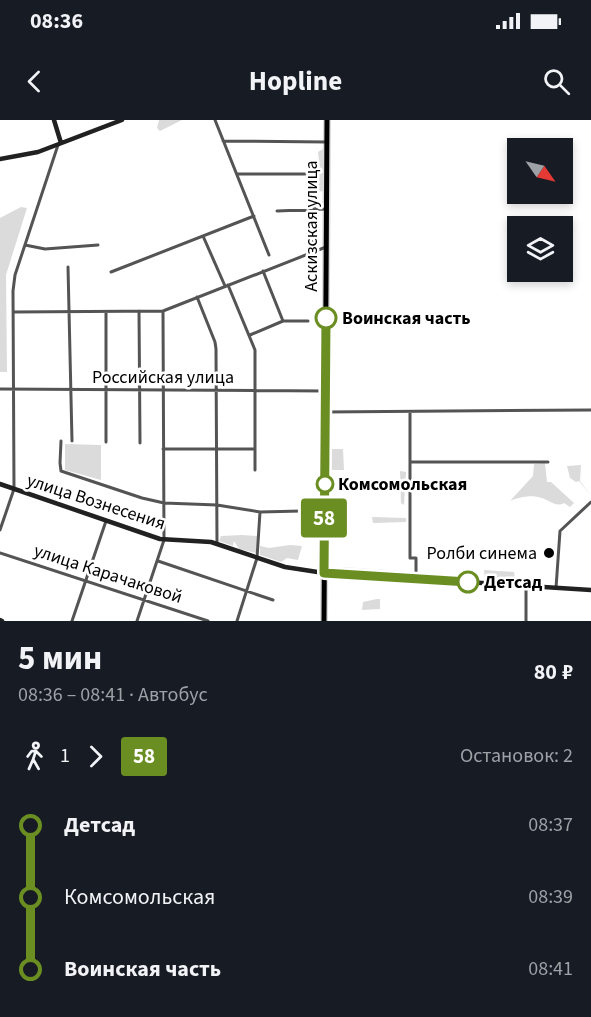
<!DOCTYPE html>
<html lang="ru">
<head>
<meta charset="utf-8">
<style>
  body { margin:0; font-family:"Source Sans 3",sans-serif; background:#242831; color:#f1f3f6; height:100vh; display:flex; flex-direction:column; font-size:22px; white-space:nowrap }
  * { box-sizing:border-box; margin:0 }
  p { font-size:20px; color:#9ea1a6 }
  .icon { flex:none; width:33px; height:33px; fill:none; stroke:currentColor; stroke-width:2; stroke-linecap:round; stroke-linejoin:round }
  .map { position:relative; height:501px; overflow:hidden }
  .drawer { display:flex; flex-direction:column; background:#171b24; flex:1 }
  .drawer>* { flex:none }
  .badge { padding:0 12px; border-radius:4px; font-size:21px; line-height:39px }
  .needle { width:39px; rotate:124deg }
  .tools { position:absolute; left:507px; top:18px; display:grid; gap:12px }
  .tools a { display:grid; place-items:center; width:66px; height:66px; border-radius:0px; background:#171b24; box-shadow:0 3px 9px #0003; font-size:30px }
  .map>.badge { position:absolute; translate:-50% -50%; box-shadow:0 0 0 3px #fff }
  .legs { display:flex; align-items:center; gap:9px; height:66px; padding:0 18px; font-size:20px }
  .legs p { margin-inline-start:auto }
  .summary { display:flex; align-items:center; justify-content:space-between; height:102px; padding:0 18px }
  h1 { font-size:33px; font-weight:700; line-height:45px }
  ul { padding:0 18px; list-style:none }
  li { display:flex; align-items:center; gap:21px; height:72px; font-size:22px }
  li i { display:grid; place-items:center; width:9px; height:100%; margin:0 8px; background:currentColor }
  li i::after { content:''; width:15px; height:15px; margin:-8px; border:4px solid; border-radius:50%; background:#171b24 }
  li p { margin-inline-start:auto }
  li:first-child i { background:linear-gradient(#0000 50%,currentColor 0) }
  li:last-child i { background:linear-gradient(currentColor 50%,#0000 0) }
  .status { display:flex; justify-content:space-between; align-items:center; height:42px; padding:0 30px; background:#171b24; direction:ltr }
  .status svg { height:16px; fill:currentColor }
  header { display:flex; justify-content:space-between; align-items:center; height:78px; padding:0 18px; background:#171b24; font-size:27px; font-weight:700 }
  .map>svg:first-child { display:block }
</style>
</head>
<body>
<div class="status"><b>08:36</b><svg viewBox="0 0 49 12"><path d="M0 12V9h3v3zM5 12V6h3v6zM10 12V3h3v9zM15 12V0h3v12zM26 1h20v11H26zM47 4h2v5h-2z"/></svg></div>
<header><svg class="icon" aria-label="back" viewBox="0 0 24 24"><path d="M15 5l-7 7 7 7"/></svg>Hopline<svg class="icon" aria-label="search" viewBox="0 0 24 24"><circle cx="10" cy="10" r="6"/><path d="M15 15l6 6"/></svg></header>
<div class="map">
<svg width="591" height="501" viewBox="0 0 591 501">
  <rect width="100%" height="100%" fill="#fff"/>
  <path fill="#dbdbdb" d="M 159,0 L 182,0 L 160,11 L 157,8 Z
    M 323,29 L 325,32 L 323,71 L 317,72 L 317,62 L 320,51 L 318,32 Z
    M 21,87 L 27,88 L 6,155 L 7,252 L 0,252 L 0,98 Z
    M 65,324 L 101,325 L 101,360 L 65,350 Z
    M 329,329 L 343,329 L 344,350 L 329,350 Z
    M 545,343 L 547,362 L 551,362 L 574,383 L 570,387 L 564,383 C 555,388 549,379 538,377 C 530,375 516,378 510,381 L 533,356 L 534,344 Z
    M 581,345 L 580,361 L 591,376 L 579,361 L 576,362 L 570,358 L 567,346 Z
    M 400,351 L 406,352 L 404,385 L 401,383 Z
    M 372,397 L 406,398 L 406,402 L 373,403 Z
    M 242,415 L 258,416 L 256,433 L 239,429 L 234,421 L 233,426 L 219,421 L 221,416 Z
    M 290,425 L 302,426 L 298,440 L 287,438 L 281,442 L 260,435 L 260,426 L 269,428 Z
    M 342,447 L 400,451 L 401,454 L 341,450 Z
    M 484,450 L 514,452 L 515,460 L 485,459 Z
    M 377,479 L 380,479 L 380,489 L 362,490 L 363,482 Z"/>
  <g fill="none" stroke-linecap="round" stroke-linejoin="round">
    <g stroke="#dbdbdb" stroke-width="8">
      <path id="primary" d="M 324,501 L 327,0"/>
    </g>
    <path stroke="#545454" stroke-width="3" d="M 215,0 L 269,135
      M 223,21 L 327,22
      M 237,54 L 315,54 L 313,131
      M 277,91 L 326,89
      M 203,116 L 225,166
      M 25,125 L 45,129 L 98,125
      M 68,147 L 72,321
      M 263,151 L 283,201
      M 111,152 L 254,96
      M 228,165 L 255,230 L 255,350
      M 197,177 L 215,222 L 216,229 L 217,424
      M 139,191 L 140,323
      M 13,192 L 163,191 L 326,127
      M 250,215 L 283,201 L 308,201
      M 0,269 L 325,271
      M 325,292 L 591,290
      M 410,292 L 410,438 L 416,438 L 416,458
      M 61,321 L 60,343 L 61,351 L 142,378 L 164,383 L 217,385 L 260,392 L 301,391
      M 106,322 L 106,192
      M 163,329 L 255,329
      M 410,342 L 548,342
      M 0,410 L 14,369 L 13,171 L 15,155 L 58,25
      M 0,433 L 208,501
      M 158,441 L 273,480
      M 556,468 L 560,411 L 591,382
      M 72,501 L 106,401
      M 137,501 L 164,420 L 163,191
      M 237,501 L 257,438 L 260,392
      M 526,501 L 526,467"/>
    <path stroke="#212121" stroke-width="4.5" d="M 54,0 L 61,23
      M 0,39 L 38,32 L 122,0
      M 0,364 L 160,419 L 211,422 L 285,447 L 324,453 L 591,470
      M 0,500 L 2,501"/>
    <use href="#primary" stroke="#000" stroke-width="5"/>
  </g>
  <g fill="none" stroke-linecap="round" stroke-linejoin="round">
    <g stroke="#fff" stroke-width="14">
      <path id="line-1" d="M 326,198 L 324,453 L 468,462"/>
    </g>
    <use href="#line-1" stroke="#6b8e23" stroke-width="9"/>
  </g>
  <g fill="#fff" stroke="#6b8e23" stroke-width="3">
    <circle cx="326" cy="198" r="10"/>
    <circle cx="325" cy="364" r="8"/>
    <circle cx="468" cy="462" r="10"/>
  </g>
  <circle fill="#000" stroke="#fff" stroke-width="2" cx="549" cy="433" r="6"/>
  <g text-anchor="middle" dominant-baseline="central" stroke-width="5" stroke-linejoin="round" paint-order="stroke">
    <g font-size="18" fill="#000" stroke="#fff">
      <text transform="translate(311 106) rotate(-90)">Аскизская улица</text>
      <text x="163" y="257">Российская улица</text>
      <text transform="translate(96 382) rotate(18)">улица Вознесения</text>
      <text transform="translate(108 454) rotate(18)">улица Карачаковой</text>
    </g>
    <g font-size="18" font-weight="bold" fill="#000" stroke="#fff" text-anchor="start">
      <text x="342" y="198">Воинская часть</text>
      <text x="338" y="364">Комсомольская</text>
      <text x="484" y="462">Детсад</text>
    </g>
    <g font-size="18" fill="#000" stroke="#fff" text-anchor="end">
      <text x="537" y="433">Ролби синема</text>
    </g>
  </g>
</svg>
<div class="tools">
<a><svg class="needle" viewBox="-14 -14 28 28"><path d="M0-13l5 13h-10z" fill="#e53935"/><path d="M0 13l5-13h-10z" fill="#9ea1a6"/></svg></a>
<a><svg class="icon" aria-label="layers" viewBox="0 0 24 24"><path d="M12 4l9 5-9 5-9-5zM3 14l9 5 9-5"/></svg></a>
</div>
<b class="badge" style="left:324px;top:398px;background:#6b8e23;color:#fff">58</b>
</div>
<section class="drawer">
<div class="summary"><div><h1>5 мин</h1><p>08:36 – 08:41 · Автобус</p></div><b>80 ₽</b></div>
<div class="legs"><svg class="icon" aria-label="walk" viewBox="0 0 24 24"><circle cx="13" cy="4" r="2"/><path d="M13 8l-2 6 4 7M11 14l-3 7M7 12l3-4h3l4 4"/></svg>1<svg class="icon" aria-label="forward" viewBox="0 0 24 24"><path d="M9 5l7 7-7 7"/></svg><b class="badge" style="background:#6b8e23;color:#fff">58</b><p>Остановок: 2</p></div>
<ul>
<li><i style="color:#6b8e23"></i><b>Детсад</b><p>08:37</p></li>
<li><i style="color:#6b8e23"></i><span>Комсомольская</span><p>08:39</p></li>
<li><i style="color:#6b8e23"></i><b>Воинская часть</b><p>08:41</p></li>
</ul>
</section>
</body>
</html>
